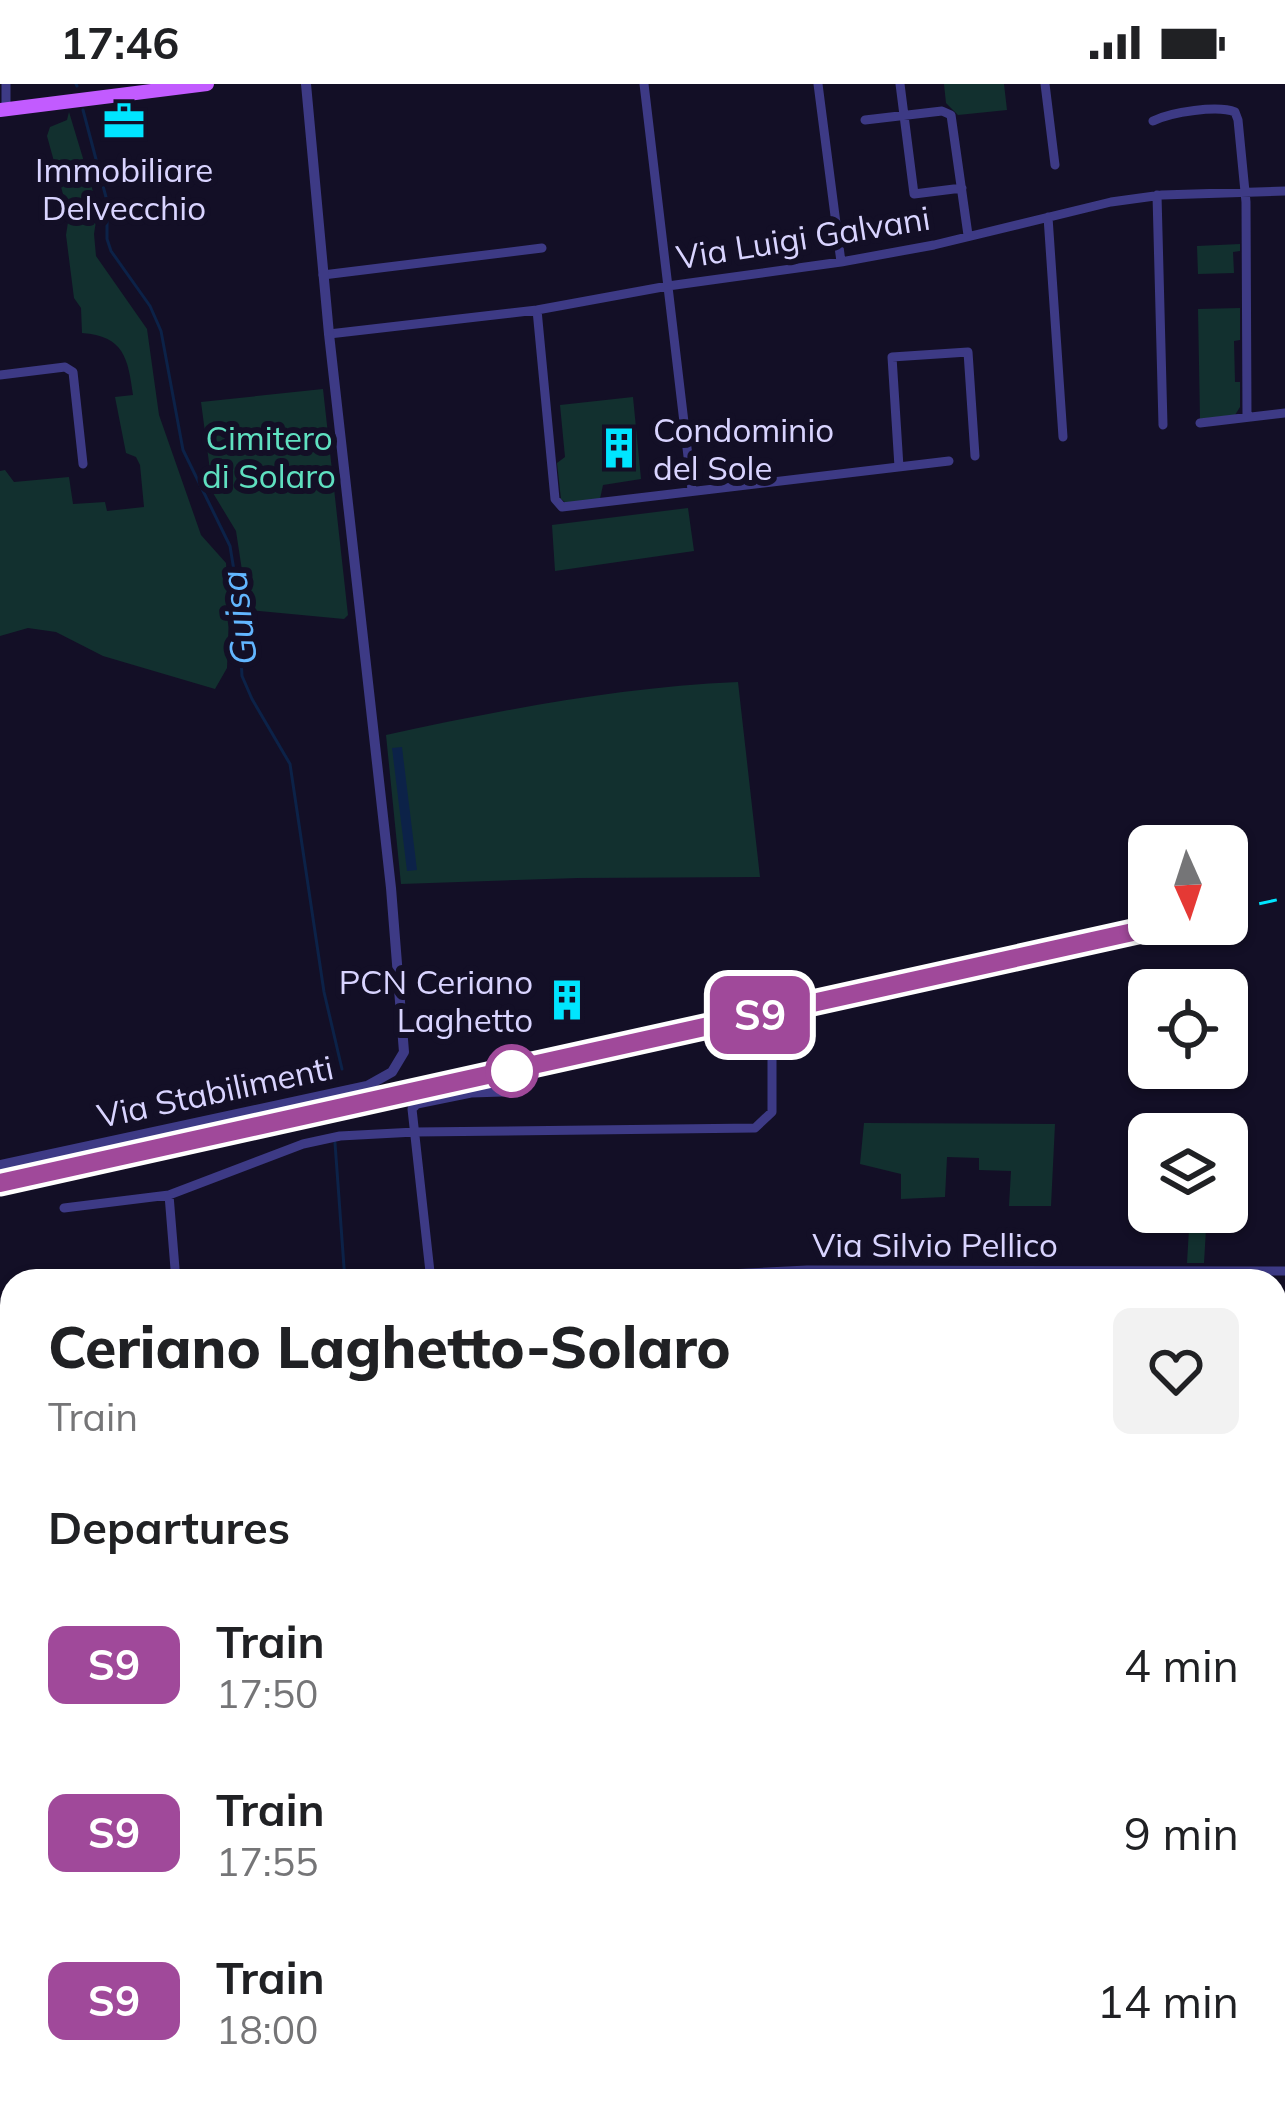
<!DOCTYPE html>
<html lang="en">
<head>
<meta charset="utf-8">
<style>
  body { margin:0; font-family:Mulish,sans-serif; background:#f2f2f2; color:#202124; height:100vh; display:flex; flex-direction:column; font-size:45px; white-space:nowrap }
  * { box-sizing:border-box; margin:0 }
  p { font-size:39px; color:#757577 }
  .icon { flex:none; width:66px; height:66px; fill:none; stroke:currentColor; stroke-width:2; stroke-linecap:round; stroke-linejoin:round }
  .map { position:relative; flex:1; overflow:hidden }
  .panel { position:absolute; left:0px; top:1185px; width:1287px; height:843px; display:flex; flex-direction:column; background:#fff; border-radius:36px 36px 0 0; box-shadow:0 3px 9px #0004 }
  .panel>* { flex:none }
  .badge { padding:0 24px; border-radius:18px; font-size:42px; line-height:78px }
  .needle { width:78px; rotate:177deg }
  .tools { position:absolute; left:1128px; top:741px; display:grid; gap:24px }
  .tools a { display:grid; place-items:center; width:120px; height:120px; border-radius:18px; background:#fff; box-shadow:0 3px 9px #0004; font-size:60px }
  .map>.badge { position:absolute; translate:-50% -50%; box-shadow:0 0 0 6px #fff }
  h2 { padding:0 48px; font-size:45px; line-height:108px }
  .round { display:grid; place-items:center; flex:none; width:126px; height:126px; border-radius:18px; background:#f2f2f2 }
  .overview { display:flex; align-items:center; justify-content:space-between; height:204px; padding:0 48px }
  h1 { font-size:57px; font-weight:800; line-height:90px }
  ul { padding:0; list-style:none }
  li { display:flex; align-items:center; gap:36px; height:168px; padding:0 48px }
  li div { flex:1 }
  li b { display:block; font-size:45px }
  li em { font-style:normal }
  li .badge { min-width:132px; font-weight:700; text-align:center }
  .status { display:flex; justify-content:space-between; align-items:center; height:84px; padding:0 60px; background:#fff; direction:ltr }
  .status svg { height:33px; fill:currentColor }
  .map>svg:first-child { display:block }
</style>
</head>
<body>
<div class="status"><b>17:46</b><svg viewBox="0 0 49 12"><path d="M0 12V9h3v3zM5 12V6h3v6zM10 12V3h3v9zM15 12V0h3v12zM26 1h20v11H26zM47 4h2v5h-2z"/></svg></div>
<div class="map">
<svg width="1285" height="2027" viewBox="0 0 1285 2027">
  <rect width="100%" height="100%" fill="#130f26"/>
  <path fill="#12302f" d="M 944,0 L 1004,0 L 1007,26 L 958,31 L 946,19 Z
    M 69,28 L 98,124 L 94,150 L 96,172 L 147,245 L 159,331 L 201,451 L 226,479 L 229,529 L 227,584 L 215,605 L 103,572 L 56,548 L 28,544 L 0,552 L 0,387 L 5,386 L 14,398 L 69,393 L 73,420 L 105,418 L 107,427 L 144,423 L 140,381 L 136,373 L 126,369 L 115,313 L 133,311 C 128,274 124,252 82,249 L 81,224 L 74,214 L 66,151 L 69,132 L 47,52 L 50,43 L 67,36 Z
    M 1240,160 L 1240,167 L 1233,168 L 1234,189 L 1198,190 L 1197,162 Z
    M 1240,224 L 1240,256 L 1234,257 L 1235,298 L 1240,298 L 1240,323 L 1235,331 L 1200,335 L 1198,225 Z
    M 323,305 L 348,531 L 344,535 L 248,526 L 236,447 L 213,409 L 201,318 Z
    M 633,313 L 641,395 L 603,401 L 600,415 L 566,419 L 561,415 L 557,379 L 565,373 L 560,321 Z
    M 688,424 L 694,467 L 555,487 L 552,441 Z
    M 738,598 L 760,793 L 578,794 L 401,800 L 386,651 C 502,626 619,603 738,598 Z
    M 864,1039 L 1055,1040 L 1051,1122 L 1009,1122 L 1011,1087 L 979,1086 L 979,1074 L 947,1073 L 945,1113 L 901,1115 L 901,1090 L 860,1080 Z
    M 1190,1128 L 1207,1128 L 1204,1179 L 1187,1179 Z
    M 0,1262 L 5,1262 L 12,1315 L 12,1383 L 0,1385 Z
    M 12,1854 L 12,2016 L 67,2016 L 70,2027 L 0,2027 L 0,1855 Z
    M 1275,1940 L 1285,1940 L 1285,2027 L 1235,2027 L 1235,2016 L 1275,2016 Z"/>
  <path fill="#0c2248" d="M 402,663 L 417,786 L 407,787 L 392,664 Z"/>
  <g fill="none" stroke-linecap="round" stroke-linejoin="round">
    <path stroke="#0c2248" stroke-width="3" d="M 76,0 L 77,2
      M 83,26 L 107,117 L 107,155 L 111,167 L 150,222 L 161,247 L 183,366 L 230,462 L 237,505 L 242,592 L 252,615 L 290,680 L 324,908 L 342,985
      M 335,1059 L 345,1197
      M 424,2027 L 426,2016"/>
    <path stroke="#3d3a85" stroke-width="9" d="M 6,0 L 6,25
      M 644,0 L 692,406
      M 818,0 L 841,178
      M 900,0 L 914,110 L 962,104
      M 1045,0 L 1055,81
      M 865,36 L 942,27 L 951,31 L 968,151
      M 1153,37 C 1171,28 1218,21 1235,28 L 1238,36 L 1246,118 L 1247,333
      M 1157,111 L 1163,341
      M 1048,133 L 1063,353
      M 323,191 L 542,164
      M 537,226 L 555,415 L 562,423 L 949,377
      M 329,250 L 537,226 L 668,202 L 841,178 L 934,161 L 1111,118 L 1162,111 L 1285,107
      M 0,291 L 65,283 L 73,288 L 83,380
      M 1200,339 L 1285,329
      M 899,383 L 892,273 L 968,268 L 975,372
      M 169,1111 L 176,1197
      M 64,1124 L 169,1111 L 303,1060 L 340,1052 L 415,1048 L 755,1044 L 772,1028 L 772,939
      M 431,1197 L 412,1025 L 417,1020 L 471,1009 L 503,1008
      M 586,1197 L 807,1186 L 1285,1187
      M 819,1197 L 833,1195 L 845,1187
      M 0,1234 L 12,1237
      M 0,1405 L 12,1404
      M 1275,1692 L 1285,1692
      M 0,1775 L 12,1773
      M 1275,1922 L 1283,1922
      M 136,2016 L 138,2027
      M 198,2016 L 200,2027
      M 570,2016 L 674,2018 L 674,2027
      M 965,2016 L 966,2027
      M 280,2027 L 291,2016
      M 311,2027 L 312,2016
      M 357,2027 L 358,2016"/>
    <path stroke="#3d3a85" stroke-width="10" d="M 0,1081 L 367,1002 L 392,988 L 404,968 L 391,804 L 329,250 L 306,0
      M 1275,1518 L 1285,1518
      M 0,1670 L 12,1668
      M 569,2027 L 570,2016"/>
    <path stroke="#c25bff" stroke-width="14" d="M 0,26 L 207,0"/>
    <path stroke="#00e5ff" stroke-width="3" stroke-dasharray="18 15" stroke-linecap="butt" d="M 1227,827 L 1285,814
      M 0,1099 L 1169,840"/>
  </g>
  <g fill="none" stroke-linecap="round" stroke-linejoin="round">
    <g stroke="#fff" stroke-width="27">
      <path id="line" d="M 0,1099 L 1169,840"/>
    </g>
    <use href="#line" stroke="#a0499a" stroke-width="18"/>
  </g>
  <defs>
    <g id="office-bare" transform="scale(3.24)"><path d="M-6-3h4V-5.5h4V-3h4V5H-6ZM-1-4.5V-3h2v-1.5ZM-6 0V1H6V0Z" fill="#00e5ff" stroke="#130f26" stroke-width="2.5" paint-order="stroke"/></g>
    <g id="building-bare" transform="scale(3.24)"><path d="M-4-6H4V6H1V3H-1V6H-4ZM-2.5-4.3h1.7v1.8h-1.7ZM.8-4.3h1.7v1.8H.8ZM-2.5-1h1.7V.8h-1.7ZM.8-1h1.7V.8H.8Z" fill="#00e5ff" stroke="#130f26" stroke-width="2.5" paint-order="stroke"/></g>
  </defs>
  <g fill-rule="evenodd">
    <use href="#office-bare" x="124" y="37"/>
    <use href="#building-bare" x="619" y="364"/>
    <use href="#building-bare" x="567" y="916"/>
  </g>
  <circle fill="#fff" stroke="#a0499a" stroke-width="6" cx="512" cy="987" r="24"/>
  <g text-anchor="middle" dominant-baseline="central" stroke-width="12" stroke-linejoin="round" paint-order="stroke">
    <g font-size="33" fill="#d9d4ff" stroke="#130f26">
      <text x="124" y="85">Immobiliare<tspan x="124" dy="38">Delvecchio</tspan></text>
      <text x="653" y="345" text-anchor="start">Condominio<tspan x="653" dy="38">del Sole</tspan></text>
      <text x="533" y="897" text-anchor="end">PCN Ceriano<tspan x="533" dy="38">Laghetto</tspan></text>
    </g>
    <g font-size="33" fill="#d9d4ff" stroke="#130f26">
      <text transform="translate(803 153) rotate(-9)">Via Luigi Galvani</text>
      <text transform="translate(215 1007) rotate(-12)">Via Stabilimenti</text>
      <text x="935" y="1160">Via Silvio Pellico</text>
    </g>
    <g font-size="33" fill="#5fe0c0" stroke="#130f26">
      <text x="269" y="353">Cimitero<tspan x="269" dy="38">di Solaro</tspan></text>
    </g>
    <g font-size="36" font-style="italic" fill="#62b6ff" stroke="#130f26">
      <text transform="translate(238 534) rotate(-97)">Guisa</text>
    </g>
  </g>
</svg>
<div class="tools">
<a><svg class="needle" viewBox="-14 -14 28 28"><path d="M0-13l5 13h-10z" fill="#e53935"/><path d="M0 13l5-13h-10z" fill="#757577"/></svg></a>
<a><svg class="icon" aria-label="locate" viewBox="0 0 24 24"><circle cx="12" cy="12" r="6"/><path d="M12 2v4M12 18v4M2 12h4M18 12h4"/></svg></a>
<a><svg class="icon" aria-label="layers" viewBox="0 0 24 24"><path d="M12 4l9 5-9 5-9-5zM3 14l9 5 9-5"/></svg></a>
</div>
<b class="badge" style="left:760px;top:931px;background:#a0499a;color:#fff">S9</b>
<section class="panel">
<div class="overview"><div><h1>Ceriano Laghetto-Solaro</h1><p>Train</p></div><a class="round"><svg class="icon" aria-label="heart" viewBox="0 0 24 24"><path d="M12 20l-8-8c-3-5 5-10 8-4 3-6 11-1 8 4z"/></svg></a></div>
<h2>Departures</h2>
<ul>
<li><span class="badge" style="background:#a0499a;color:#fff">S9</span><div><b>Train</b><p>17:50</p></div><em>4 min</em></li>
<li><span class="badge" style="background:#a0499a;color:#fff">S9</span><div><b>Train</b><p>17:55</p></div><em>9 min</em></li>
<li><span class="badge" style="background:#a0499a;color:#fff">S9</span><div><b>Train</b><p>18:00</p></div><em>14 min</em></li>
</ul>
</section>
</div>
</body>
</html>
